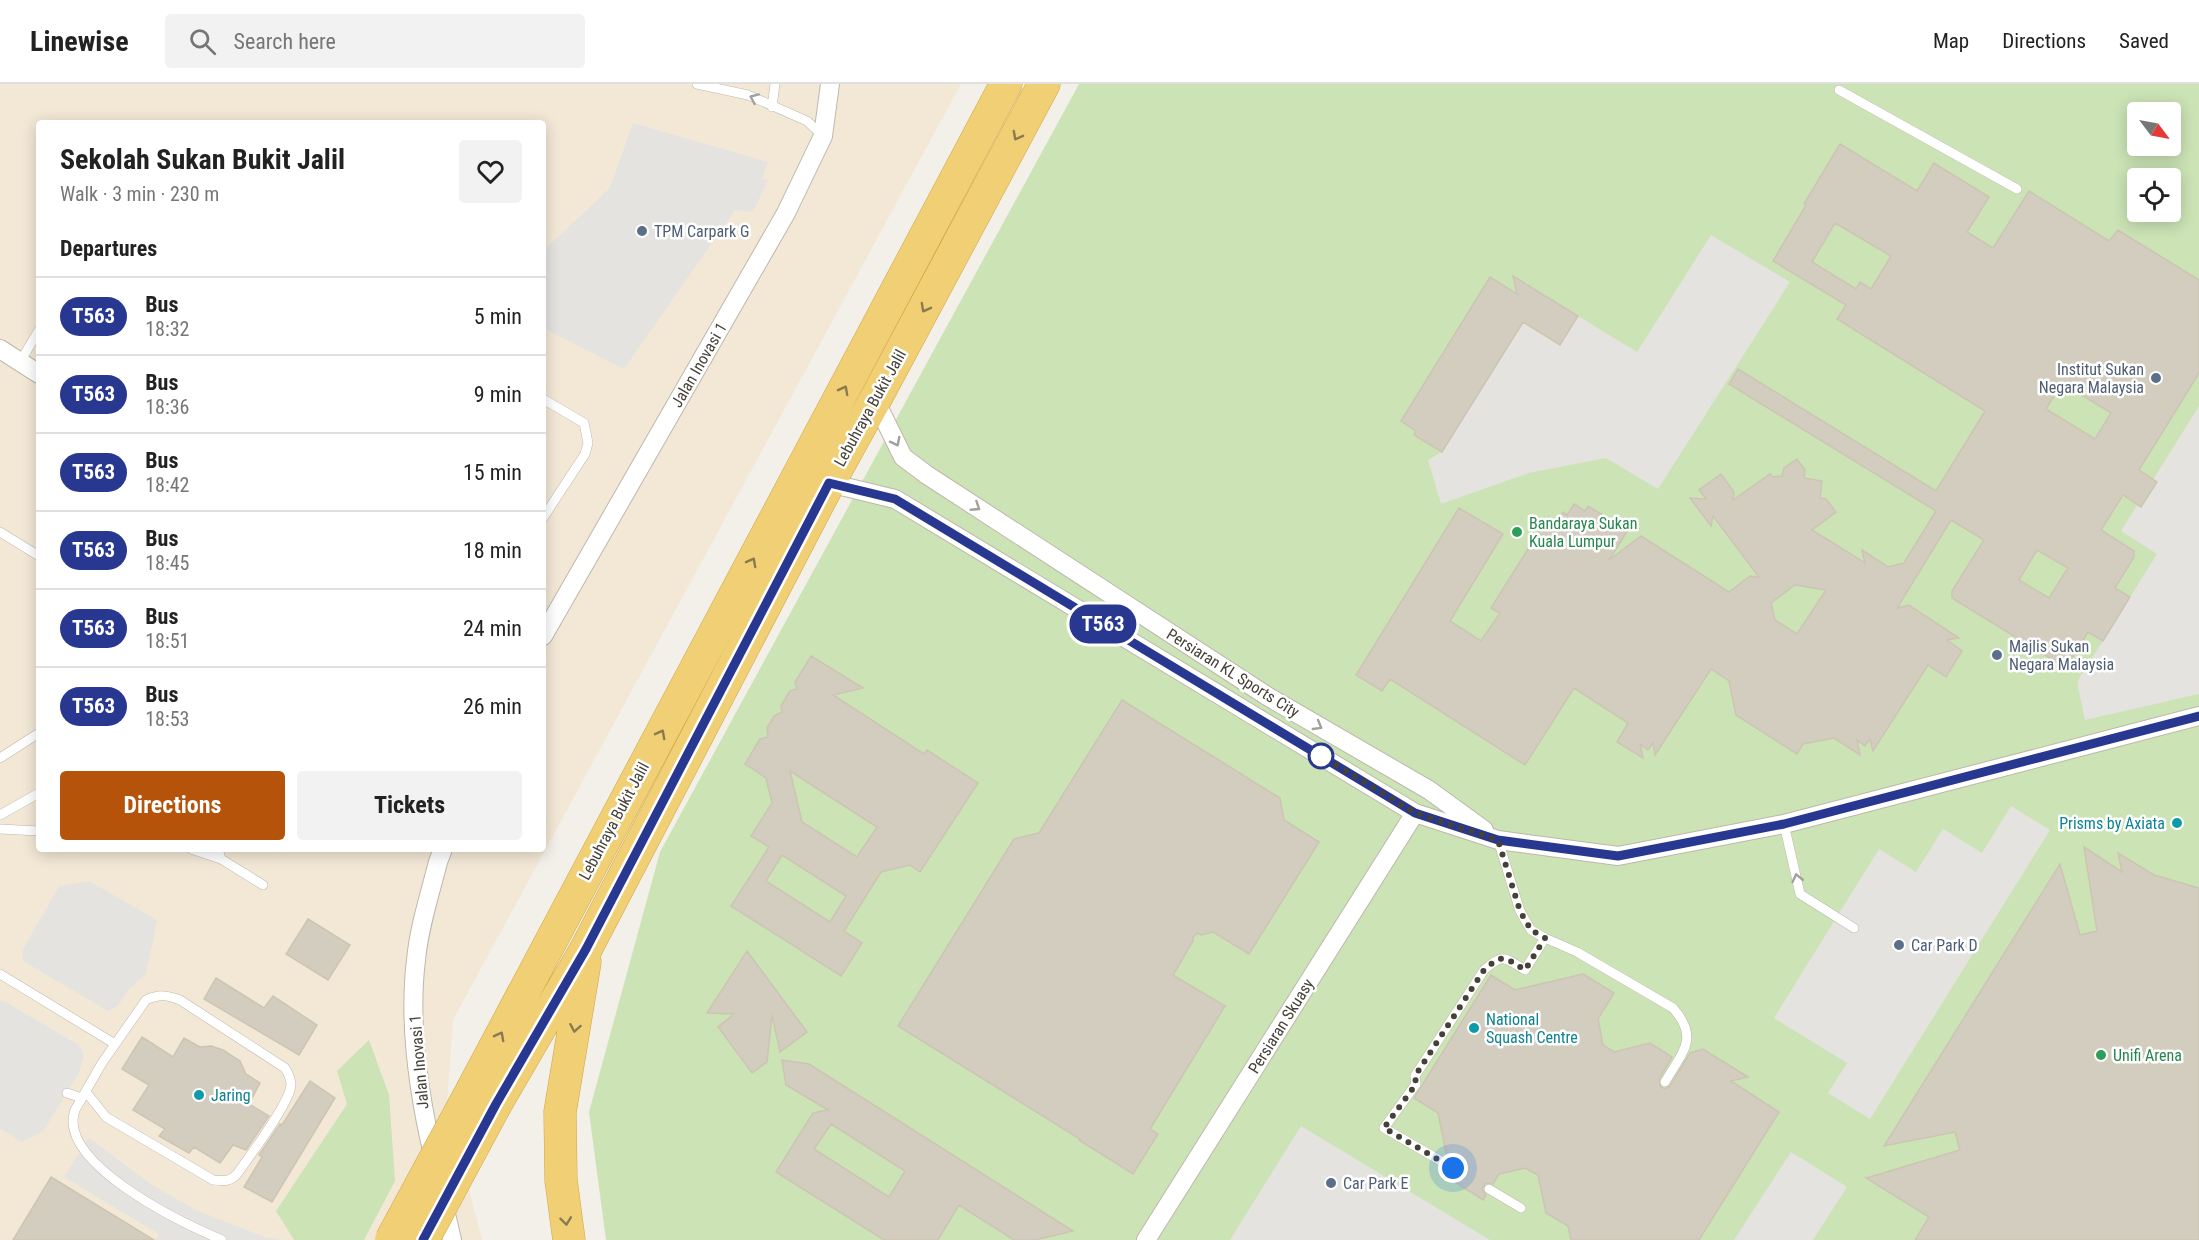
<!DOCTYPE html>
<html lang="en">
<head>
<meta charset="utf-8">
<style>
  body { margin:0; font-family:"Roboto Condensed",sans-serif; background:#f2f2f2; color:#222; height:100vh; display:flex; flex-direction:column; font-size:22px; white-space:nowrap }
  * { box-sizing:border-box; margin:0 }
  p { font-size:20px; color:#767676 }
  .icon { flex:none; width:33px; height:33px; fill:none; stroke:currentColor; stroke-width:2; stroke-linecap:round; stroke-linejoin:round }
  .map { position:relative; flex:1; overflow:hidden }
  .panel { position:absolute; left:36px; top:36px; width:510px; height:732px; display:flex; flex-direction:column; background:#fff; border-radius:6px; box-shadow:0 3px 15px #0003 }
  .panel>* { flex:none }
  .badge { padding:0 12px; border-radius:20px; font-size:21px; line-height:39px }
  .needle { width:39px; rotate:122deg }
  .buttons { position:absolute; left:2127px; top:18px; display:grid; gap:12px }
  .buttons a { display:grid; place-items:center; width:54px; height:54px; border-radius:6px; background:#fff; box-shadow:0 3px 15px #0003; font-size:30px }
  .you { position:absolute; width:30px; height:30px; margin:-15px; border:4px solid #fff; border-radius:50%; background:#1a73e8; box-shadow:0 0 0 9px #1a73e833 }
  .map>.badge { position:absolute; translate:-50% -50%; box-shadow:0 0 0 3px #fff }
  h2 { padding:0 24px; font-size:22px; line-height:54px }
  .round { display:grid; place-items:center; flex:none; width:63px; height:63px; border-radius:6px; background:#f2f2f2 }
  .overview { display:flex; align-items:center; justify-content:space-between; height:102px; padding:0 24px }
  h1 { font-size:28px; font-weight:700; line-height:45px }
  .primary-button { display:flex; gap:12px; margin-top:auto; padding:12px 24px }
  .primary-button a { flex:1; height:69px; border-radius:6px; background:#b45309; color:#fff; font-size:24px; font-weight:700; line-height:69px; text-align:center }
  .primary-button a+a { background:#f2f2f2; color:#222 }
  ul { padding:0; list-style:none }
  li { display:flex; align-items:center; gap:18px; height:78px; padding:0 24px; border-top:2px solid #e0e0e0 }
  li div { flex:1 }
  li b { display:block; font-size:22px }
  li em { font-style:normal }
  li .badge { min-width:66px; font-weight:700; text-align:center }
  header { display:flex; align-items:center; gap:36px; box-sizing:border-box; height:84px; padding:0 30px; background:#fff; border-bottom:2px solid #e0e0e0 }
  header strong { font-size:28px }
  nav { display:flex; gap:33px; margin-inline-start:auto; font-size:21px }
  .search { width:420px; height:54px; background:#f2f2f2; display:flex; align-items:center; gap:15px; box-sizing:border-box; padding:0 21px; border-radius:6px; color:#767676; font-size:22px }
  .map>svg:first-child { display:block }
</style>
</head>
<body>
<header>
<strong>Linewise</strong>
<div class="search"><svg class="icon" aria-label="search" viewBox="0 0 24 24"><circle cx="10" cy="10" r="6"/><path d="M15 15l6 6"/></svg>Search here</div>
<nav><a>Map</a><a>Directions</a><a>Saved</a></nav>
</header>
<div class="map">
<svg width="2199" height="1156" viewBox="0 0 2199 1156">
  <rect width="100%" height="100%" fill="#f3f0e9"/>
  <path fill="#f3e8d6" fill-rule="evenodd" d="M 0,0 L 961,0 L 453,936 L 447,1020 L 482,1156 L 0,1156 ZM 39,39 L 543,39 L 543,765 L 39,765 Z"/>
  <path fill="#cbe3b5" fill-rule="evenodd" d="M 1079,0 L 2199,0 L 2199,1156 L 606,1156 L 589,1028 L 660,768 ZM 2138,28 L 2170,28 L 2170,62 L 2138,62 ZM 2138,94 L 2170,94 L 2170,128 L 2138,128 Z
    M 369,956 L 389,1011 L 395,1097 L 364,1156 L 294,1156 L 276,1127 L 347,1020 L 337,987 Z"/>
  <path fill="#e4e3e0" d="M 633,39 L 768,78 L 762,95 L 768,96 L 753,128 L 735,126 L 624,285 L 543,244 L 543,167 L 610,104 Z
    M 1711,151 L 1790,198 L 1658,405 L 1606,374 L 1529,389 L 1441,420 L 1428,376 L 1442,368 L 1524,238 L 1560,261 L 1578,232 L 1637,268 Z
    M 2199,322 L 2199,610 L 2085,636 L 2077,598 L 2157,470 L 2121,447 Z
    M 2011,722 L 2050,746 L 1870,1035 L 1828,1009 L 1847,979 L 1774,934 L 1879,765 L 1916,788 L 1943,745 L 1982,769 Z
    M 89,797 L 157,836 L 146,890 L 128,906 L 118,922 L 108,927 L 23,877 L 22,867 L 59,802 Z
    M 2,916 L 79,961 L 84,971 L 79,989 L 43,1047 L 22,1058 L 0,1045 L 0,917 Z
    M 1301,1042 L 1490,1156 L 1230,1156 Z
    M 89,1054 L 152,1101 L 196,1126 L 264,1153 L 285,1156 L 156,1156 L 159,1150 L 64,1093 Z
    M 1791,1068 L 1847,1103 L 1813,1156 L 1734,1156 Z"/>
  <path fill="#d3cdbf" stroke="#cdc5b3" stroke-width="1.5" fill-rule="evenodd" d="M 1840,60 L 1917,107 L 1934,79 L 1989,113 L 1967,148 L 1993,164 L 2029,107 L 2109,157 L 2118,146 L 2199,196 L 2199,289 L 2139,386 L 2157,398 L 2141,423 L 2123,411 L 2101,446 L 2134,467 L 2134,473 L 2115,504 L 2130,513 L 2103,557 L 2088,548 L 2066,584 L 1952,514 L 1952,507 L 1984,456 L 1951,436 L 1897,524 L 1909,521 L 1959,554 L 1947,556 L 1962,567 L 1946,593 L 1928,581 L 1873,667 L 1870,655 L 1865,662 L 1857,656 L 1860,671 L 1834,654 L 1803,660 L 1797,670 L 1736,631 L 1729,597 L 1711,585 L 1655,671 L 1653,659 L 1648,666 L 1640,660 L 1643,674 L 1617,658 L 1628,639 L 1574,604 L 1525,681 L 1390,595 L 1382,607 L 1356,591 L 1459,424 L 1503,450 L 1450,537 L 1481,557 L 1500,529 L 1491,524 L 1548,433 L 1556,439 L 1563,428 L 1567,431 L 1574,420 L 1585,427 L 1588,422 L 1628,446 L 1609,476 L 1641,452 L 1729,508 L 1750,492 L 1759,493 L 1713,432 L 1711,442 L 1690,414 L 1706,415 L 1699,406 L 1721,390 L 1734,408 L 1733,416 L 1770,390 L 1773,393 L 1782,392 L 1784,384 L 1797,375 L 1805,386 L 1804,394 L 1822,397 L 1820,414 L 1826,415 L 1836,428 L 1812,446 L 1865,479 L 1862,466 L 1888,483 L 1904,479 L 1936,427 L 1729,300 L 1738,285 L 1936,407 L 1985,327 L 1837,235 L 1846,221 L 1773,177 L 1806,121 L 1804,120 ZM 1835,139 L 1891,172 L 1871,205 L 1860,198 L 1856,205 L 1812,178 ZM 2062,299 L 2111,329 L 2095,355 L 2046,325 ZM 2037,466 L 2068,484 L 2049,514 L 2019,496 ZM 1795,501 L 1826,506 L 1797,550 L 1775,536 L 1771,519 Z
    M 1513,192 L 1578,232 L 1560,261 L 1523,238 L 1442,368 L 1414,351 L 1416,347 L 1401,337 L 1490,193 L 1517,210 Z
    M 811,572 L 863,604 L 833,611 L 924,670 L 927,666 L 978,699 L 920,788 L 910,781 L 881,788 L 844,847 L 862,859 L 841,892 L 731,822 L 769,763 L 751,752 L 772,719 L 766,694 L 745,680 L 760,655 L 768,653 L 767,644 L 774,632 L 782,628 L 781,622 L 790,607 L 797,605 L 795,598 ZM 790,687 L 877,743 L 857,773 L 802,738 ZM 782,771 L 846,812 L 830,838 L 766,797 Z
    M 1122,616 L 1280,714 L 1284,736 L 1319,758 L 1249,870 L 1213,848 L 1201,851 L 1198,849 L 1193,853 L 1193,857 L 1173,891 L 1225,922 L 1150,1045 L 1158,1050 L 1133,1090 L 1079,1056 L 1080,1055 L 898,942 L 1014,755 L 1039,749 Z
    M 2084,763 L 2122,788 L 2118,769 L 2154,791 L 2199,804 L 2199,1156 L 1915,1156 L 1929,1133 L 1866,1094 L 1960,1066 L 1955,1048 L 1884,1062 L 2060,780 L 2080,851 L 2097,847 Z
    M 308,835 L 350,861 L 328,896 L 286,870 Z
    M 747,867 L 807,948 L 780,968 L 772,931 L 767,978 L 752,989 L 718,943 L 734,930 L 707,929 Z
    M 1583,890 L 1614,909 L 1598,935 L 1603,961 L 1614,968 L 1650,959 L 1672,973 L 1659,995 L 1661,1003 L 1665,1005 L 1670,1002 L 1690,969 L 1703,965 L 1748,993 L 1731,997 L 1779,1028 L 1699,1156 L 1571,1156 L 1568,1142 L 1546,1129 L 1538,1091 L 1525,1084 L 1499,1090 L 1493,1100 L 1485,1099 L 1482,1106 L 1486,1111 L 1483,1116 L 1452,1096 L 1450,1090 L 1457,1089 L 1460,1083 L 1457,1079 L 1447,1073 L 1438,1029 L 1414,1014 L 1491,891 L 1515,906 Z
    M 216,894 L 264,924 L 273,912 L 317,941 L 299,971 L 204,915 Z
    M 142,953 L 173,973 L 184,954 L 200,963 L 211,962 L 223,966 L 240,977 L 246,990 L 260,999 L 249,1020 L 269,1032 L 246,1066 L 233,1061 L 220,1079 L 194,1063 L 189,1069 L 159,1052 L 165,1045 L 133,1026 L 149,1001 L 122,985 Z
    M 782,976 L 809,980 L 1073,1147 L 1035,1156 L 1014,1156 L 959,1121 L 938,1156 L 884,1156 L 776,1088 L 813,1029 L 828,1026 L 786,1001 ZM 831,1040 L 905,1087 L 889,1113 L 814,1065 Z
    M 310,997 L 335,1014 L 272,1118 L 244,1103 L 262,1073 L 259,1071 L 280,1040 L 282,1041 Z
    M 51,1093 L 154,1156 L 13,1156 Z"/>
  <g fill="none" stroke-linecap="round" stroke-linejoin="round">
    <g stroke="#bdb8ac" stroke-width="10">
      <path id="lane" d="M 697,0 L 748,11 L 807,37 L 823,52
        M 1839,6 L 2017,105
        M 772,23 L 775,0
        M 20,278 L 39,246
        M 543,315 L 584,339 L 588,359 L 585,370 L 543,434
        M 0,448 L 39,472
        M 1106,542 L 1121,517
        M 0,674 L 39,649
        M 0,731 L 39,709
        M 1784,740 L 1800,810 L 1854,844
        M 0,745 L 39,747
        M 1498,756 L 1520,827 L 1531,846 L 1545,854 L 1577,868 L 1673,924 C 1700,955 1682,968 1665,998
        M 191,765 L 221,775
        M 218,765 L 221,775 L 263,801
        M 0,890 L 115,960
        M 86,1008 L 106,1033 L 213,1096 C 224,1097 230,1098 237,1090 C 249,1073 290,1019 291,1001 C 291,994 288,989 285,984 L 180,916 C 167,911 159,910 146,916 L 102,979 L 75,1026 C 56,1079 182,1139 222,1156
        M 67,1009 L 82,1014
        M 1453,1084 L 1384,1044 L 1416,1000 L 1415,992 L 1484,886 C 1503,869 1504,873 1525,886 L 1545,854
        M 1489,1105 L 1521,1124"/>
    </g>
    <g stroke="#bdb8ac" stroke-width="20">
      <path id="street" d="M 0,265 L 39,290
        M 875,316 L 903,373 L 927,391 L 1267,612 L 1429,706 L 1484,746
        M 829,399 L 895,415 L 1415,729 L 1498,756 L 1618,772 L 1784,740 L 2199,632
        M 543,552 L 786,129 L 823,52 L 830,0
        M 434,1075 C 419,1012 408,941 416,876 C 419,843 430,810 438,778 L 443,765
        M 443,1117 L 452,1156
        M 1146,1156 L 1415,729"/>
    </g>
    <g stroke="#d0a646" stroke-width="33">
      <path id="highway" d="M 473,1004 L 1006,0
        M 496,1020 L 586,865 L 829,399 L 875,316 L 1044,0
        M 569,1156 L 561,1096 L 560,1028 L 585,878"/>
    </g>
    <use href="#lane" stroke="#fff" stroke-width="9"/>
    <use href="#street" stroke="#fff" stroke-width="18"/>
    <use href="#highway" stroke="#f1d075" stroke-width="32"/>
    <g stroke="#d0a646" stroke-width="33" stroke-linecap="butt">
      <path id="highway-bridge" d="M 391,1156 L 473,1004
        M 423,1156 L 496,1020"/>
    </g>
    <use href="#highway-bridge" stroke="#f1d075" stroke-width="32"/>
  </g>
  <defs><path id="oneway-chevron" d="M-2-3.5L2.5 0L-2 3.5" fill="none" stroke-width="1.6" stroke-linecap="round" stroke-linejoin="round" transform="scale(1.5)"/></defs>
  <g stroke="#a2a09c">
    <use href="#oneway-chevron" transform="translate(754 14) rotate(-156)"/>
    <use href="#oneway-chevron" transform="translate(896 358) rotate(63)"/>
    <use href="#oneway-chevron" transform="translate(976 423) rotate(33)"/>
    <use href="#oneway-chevron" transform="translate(1318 642) rotate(30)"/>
    <use href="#oneway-chevron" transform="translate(1797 794) rotate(-103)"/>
  </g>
  <g stroke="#8a7a50">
    <use href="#oneway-chevron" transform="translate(1017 52) rotate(118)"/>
    <use href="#oneway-chevron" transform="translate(925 224) rotate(118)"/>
    <use href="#oneway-chevron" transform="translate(844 306) rotate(-62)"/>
    <use href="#oneway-chevron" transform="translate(752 478) rotate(-62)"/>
    <use href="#oneway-chevron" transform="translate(661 650) rotate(-62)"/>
    <use href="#oneway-chevron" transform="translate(575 944) rotate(100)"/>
    <use href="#oneway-chevron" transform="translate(500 952) rotate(-62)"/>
    <use href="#oneway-chevron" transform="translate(566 1137) rotate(83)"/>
  </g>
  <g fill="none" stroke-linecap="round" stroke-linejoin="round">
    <g stroke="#fff" stroke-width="14">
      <path id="line" d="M 423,1156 L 496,1020 L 586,865 L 829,399 L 895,415 L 1415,729 L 1498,756 L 1618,772 L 1784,740 L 2199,632"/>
    </g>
    <use href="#line" stroke="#283890" stroke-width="9"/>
    <path stroke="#464138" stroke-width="6" stroke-dasharray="0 10.8" d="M 1321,672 L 1315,668 L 1415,729 L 1498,756 L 1520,827 L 1531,846 L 1545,854 L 1525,886 C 1504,873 1503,869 1484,886 L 1415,992 L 1416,1000 L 1384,1044 L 1453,1084"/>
  </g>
  <g fill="#5c6f8a" stroke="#fff" stroke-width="2">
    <circle cx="642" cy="147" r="6"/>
    <circle cx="2156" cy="294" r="6"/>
    <circle cx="1997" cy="571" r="6"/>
    <circle cx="1899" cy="861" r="6"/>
    <circle cx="1331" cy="1099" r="6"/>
  </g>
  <g fill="#2e9e5b" stroke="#fff" stroke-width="2">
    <circle cx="1517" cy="448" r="6"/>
    <circle cx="2101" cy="971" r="6"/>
  </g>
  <circle fill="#fff" stroke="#283890" stroke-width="3" cx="1321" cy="672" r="12"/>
  <g fill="#0f9aa8" stroke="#fff" stroke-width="2">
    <circle cx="2177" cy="739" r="6"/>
    <circle cx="1474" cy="944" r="6"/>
    <circle cx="199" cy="1011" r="6"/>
  </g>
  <g text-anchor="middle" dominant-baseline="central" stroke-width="5" stroke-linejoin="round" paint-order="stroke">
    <g font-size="16" fill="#4e5e75" stroke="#fff" text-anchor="start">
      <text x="654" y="147">TPM Carpark G</text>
      <text x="2144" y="285" text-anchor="end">Institut Sukan<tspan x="2144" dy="18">Negara Malaysia</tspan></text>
      <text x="2009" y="562">Majlis Sukan<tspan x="2009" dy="18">Negara Malaysia</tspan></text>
      <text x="1911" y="861">Car Park D</text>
      <text x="1343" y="1099">Car Park E</text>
    </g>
    <g font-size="16" fill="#464138" stroke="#fff">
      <text transform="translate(699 281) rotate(-60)">Jalan Inovasi 1</text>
      <text transform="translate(870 324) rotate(-61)">Lebuhraya Bukit Jalil</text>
      <text transform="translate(1233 589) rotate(32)">Persiaran KL Sports City</text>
      <text transform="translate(614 737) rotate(-62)">Lebuhraya Bukit Jalil</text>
      <text transform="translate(1281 942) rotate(-58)">Persiaran Skuasy</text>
      <text transform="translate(419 978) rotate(-95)">Jalan Inovasi 1</text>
    </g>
    <g font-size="16" fill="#27864d" stroke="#fff" text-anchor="start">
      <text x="1529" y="439">Bandaraya Sukan<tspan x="1529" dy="18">Kuala Lumpur</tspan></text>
      <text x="2113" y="971">Unifi Arena</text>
    </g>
    <g font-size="16" fill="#0d838f" stroke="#fff" text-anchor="start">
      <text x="2165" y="739" text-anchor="end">Prisms by Axiata</text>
      <text x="1486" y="935">National<tspan x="1486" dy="18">Squash Centre</tspan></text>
      <text x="211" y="1011">Jaring</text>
    </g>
  </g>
</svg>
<div class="buttons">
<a><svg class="needle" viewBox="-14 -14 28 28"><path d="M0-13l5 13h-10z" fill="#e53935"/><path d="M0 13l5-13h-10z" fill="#767676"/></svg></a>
<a><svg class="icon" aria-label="locate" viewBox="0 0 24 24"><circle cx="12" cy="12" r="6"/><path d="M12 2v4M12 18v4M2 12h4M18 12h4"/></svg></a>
</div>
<div class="you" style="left:1453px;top:1084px"></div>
<b class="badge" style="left:1103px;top:540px;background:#283890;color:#fff">T563</b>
<section class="panel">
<div class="overview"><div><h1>Sekolah Sukan Bukit Jalil</h1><p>Walk · 3 min · 230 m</p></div><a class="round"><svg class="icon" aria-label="heart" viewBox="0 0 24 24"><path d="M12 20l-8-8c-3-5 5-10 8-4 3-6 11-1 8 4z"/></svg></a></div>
<h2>Departures</h2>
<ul>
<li><span class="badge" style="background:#283890;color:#fff">T563</span><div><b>Bus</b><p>18:32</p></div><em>5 min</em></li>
<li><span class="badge" style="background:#283890;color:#fff">T563</span><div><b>Bus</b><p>18:36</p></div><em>9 min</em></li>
<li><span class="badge" style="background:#283890;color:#fff">T563</span><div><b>Bus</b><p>18:42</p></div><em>15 min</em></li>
<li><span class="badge" style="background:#283890;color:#fff">T563</span><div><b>Bus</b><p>18:45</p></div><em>18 min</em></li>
<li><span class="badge" style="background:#283890;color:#fff">T563</span><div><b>Bus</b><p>18:51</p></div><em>24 min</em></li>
<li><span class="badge" style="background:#283890;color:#fff">T563</span><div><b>Bus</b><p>18:53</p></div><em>26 min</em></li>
</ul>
<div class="primary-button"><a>Directions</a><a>Tickets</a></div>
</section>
</div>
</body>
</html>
